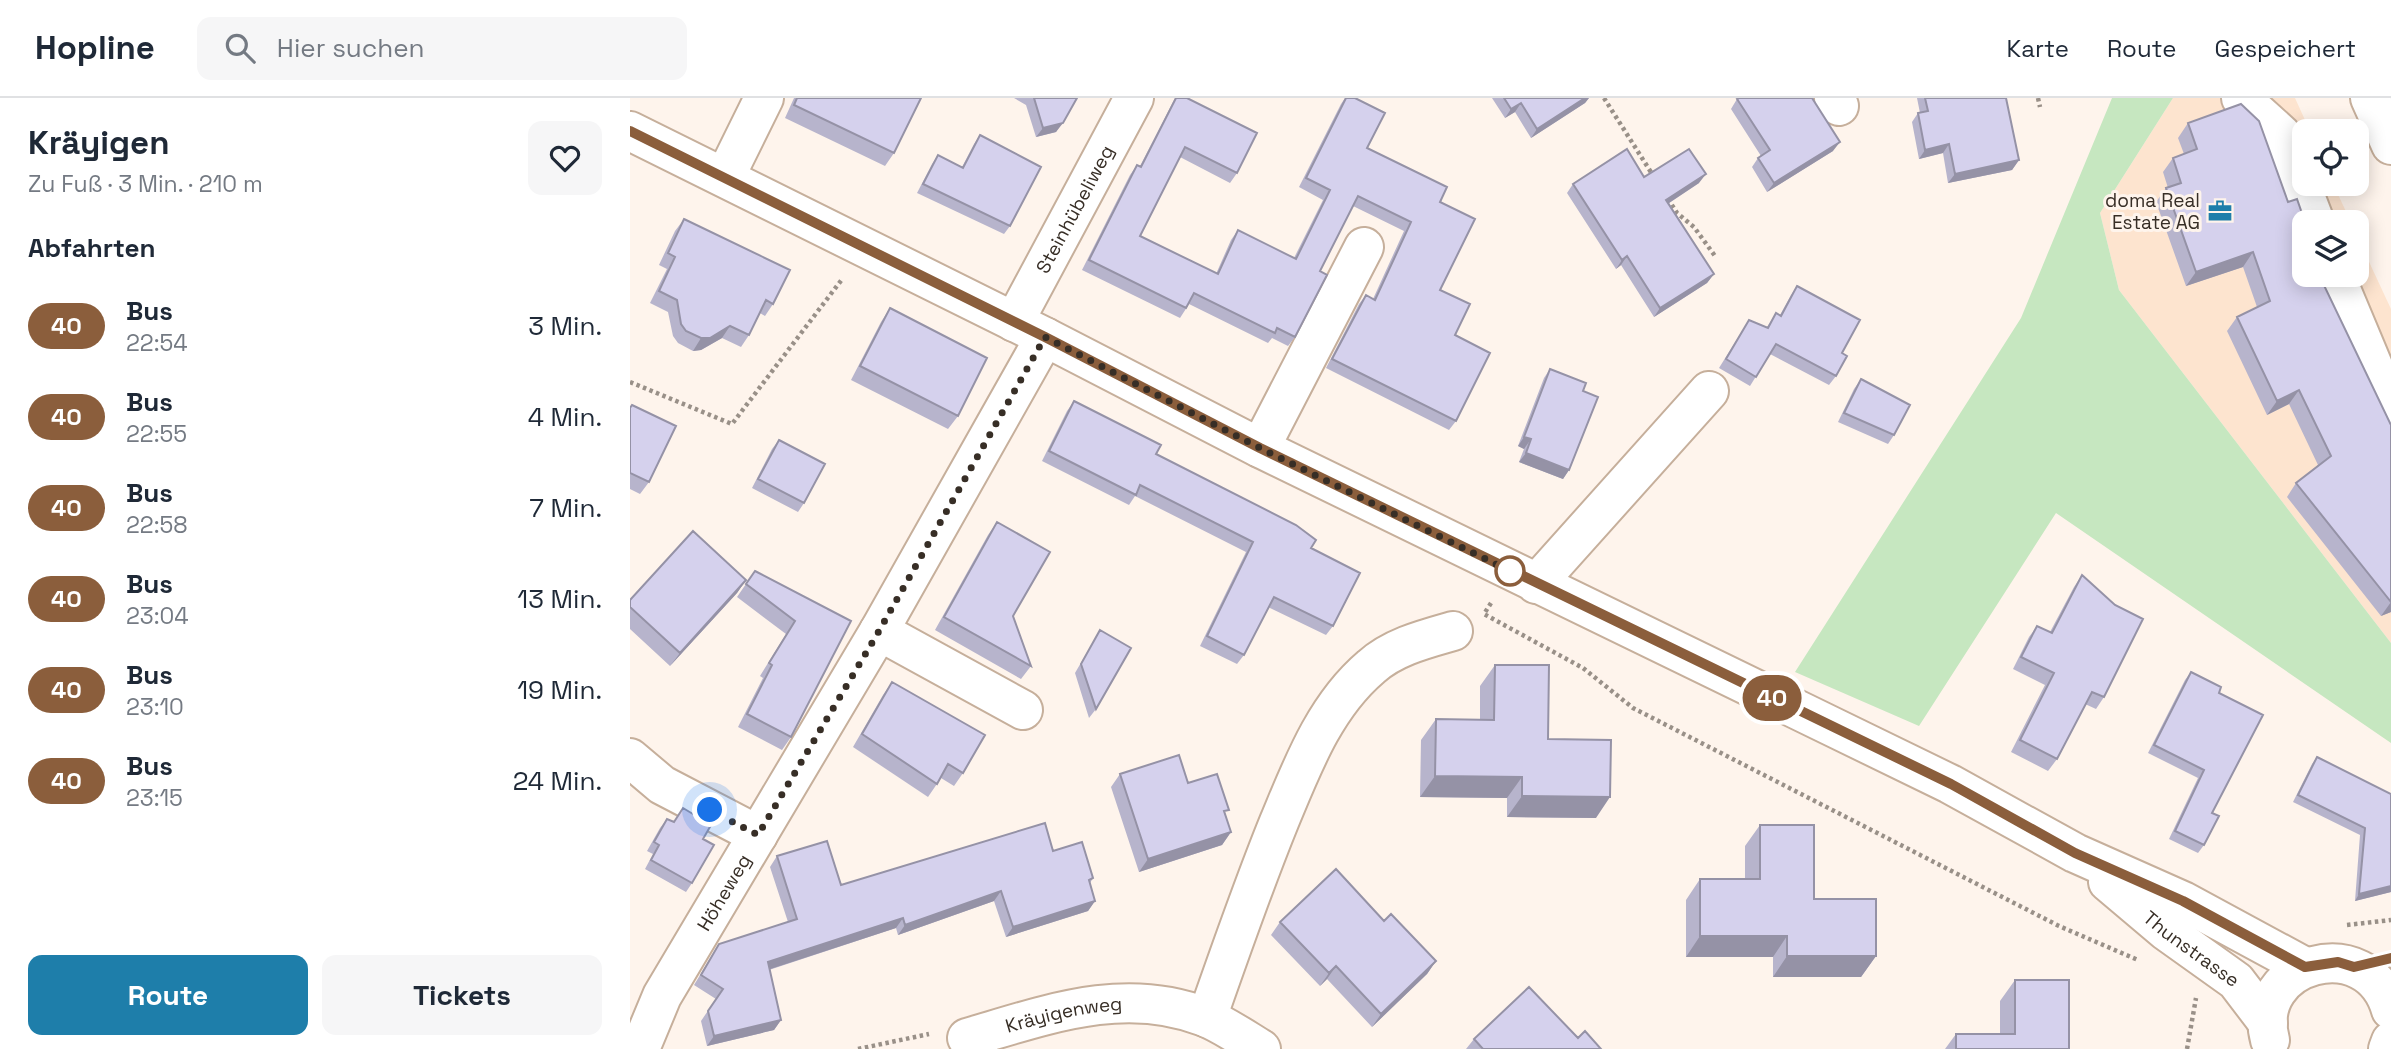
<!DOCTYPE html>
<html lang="de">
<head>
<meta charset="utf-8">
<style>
  body { margin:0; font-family:"Space Grotesk",sans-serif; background:#f6f6f7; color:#1f2937; height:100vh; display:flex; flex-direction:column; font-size:26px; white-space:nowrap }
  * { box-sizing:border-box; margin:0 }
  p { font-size:23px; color:#747a83 }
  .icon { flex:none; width:38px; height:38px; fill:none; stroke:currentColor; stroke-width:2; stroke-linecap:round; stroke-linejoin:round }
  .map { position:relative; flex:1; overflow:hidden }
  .drawer { display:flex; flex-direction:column; background:#fff; width:630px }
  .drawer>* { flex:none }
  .badge { padding:0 14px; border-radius:23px; font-size:24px; line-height:46px }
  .tools { position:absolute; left:1662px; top:21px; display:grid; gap:14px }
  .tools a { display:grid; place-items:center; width:77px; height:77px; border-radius:14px; background:#fff; box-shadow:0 4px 18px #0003; font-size:35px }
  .you { position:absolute; width:35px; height:35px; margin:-18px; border:5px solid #fff; border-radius:50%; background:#1a73e8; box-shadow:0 0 0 10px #1a73e833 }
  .map>.badge { position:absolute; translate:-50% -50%; box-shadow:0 0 0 4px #fff }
  h2 { padding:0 28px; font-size:26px; line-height:63px }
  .round { display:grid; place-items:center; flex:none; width:74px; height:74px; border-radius:14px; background:#f6f6f7 }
  .overview { display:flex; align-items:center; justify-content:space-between; height:119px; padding:0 28px }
  h1 { font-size:33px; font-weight:700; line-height:52px }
  .action { display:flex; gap:14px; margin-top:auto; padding:14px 28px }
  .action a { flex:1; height:80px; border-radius:14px; background:#1e7eaa; color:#fff; font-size:28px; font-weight:700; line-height:80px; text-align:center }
  .action a+a { background:#f6f6f7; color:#1f2937 }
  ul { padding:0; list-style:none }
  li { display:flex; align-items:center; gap:21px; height:91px; padding:0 28px }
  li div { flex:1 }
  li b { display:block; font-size:26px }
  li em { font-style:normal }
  li .badge { min-width:77px; font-weight:700; text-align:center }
  header { display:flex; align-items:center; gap:42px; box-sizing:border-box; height:98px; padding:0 35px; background:#fff; border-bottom:2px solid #e0e1e3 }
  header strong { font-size:33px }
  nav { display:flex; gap:38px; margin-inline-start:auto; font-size:24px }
  .search { width:490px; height:63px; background:#f6f6f7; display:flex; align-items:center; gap:18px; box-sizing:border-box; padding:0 24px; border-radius:14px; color:#747a83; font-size:26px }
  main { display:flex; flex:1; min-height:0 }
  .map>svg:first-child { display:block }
</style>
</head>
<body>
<header>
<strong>Hopline</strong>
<div class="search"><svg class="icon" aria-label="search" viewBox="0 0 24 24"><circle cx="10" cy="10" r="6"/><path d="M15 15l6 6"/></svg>Hier suchen</div>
<nav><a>Karte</a><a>Route</a><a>Gespeichert</a></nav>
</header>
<main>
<section class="drawer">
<div class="overview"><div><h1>Kräyigen</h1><p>Zu Fuß · 3 Min. · 210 m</p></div><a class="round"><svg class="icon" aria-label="heart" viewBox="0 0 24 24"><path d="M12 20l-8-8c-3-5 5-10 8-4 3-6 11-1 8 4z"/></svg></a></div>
<h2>Abfahrten</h2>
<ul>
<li><span class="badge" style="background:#8b5e3c;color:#fff">40</span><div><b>Bus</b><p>22:54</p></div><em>3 Min.</em></li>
<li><span class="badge" style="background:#8b5e3c;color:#fff">40</span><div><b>Bus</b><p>22:55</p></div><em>4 Min.</em></li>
<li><span class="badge" style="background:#8b5e3c;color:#fff">40</span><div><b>Bus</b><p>22:58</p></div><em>7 Min.</em></li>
<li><span class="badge" style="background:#8b5e3c;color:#fff">40</span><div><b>Bus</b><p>23:04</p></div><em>13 Min.</em></li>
<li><span class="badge" style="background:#8b5e3c;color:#fff">40</span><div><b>Bus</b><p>23:10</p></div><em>19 Min.</em></li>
<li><span class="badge" style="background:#8b5e3c;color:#fff">40</span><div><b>Bus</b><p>23:15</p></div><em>24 Min.</em></li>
</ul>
<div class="action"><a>Route</a><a>Tickets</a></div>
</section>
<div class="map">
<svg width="1761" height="951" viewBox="0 0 1761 951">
  <rect width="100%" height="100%" fill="#fef4ec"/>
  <path fill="#fde4cf" d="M 1543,0 L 1665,0 L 1680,33 L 1675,33 L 1675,86 L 1703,86 L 1721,124 L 1675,124 L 1675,177 L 1727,177 L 1727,138 L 1761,211 L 1761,545 L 1489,192 L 1470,115 Z"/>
  <path fill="#c6e7c0" d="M 1482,0 L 1543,0 L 1470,115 L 1489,192 L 1761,545 L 1761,645 L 1426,415 L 1289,628 L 1165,574 L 1391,220 Z"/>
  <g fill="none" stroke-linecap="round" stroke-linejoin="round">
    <g stroke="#c6af9b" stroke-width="42">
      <g id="minor">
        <path d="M 1204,0 L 1209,8"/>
        <path d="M 1611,0 L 1652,37 L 1685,124"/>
        <path d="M 95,79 L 134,0"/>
        <path d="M 1705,177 L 1761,311"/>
        <path id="s1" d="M 384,224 L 504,0"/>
        <path d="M 630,350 L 734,149"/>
        <path d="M 906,486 L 1079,293"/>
        <path d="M 249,533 L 393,612"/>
        <path d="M 0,660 L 32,687 L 128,737"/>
        <path d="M 577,920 C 600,854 623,788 649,724 C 672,669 694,609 741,569 C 763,549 795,541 823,533"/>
        <path id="s2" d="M 337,940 C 416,917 494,887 575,919 C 594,927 613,940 631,951"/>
        <path id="s3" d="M 10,951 L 32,898 L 249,533 L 415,239"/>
      </g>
    </g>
    <g stroke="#c6af9b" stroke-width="42">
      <g id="major">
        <path d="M 0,33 L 415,239 L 630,350 L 1320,686 L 1445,755 L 1553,803 L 1675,869"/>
        <path id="s4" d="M 1478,784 L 1536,833 L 1606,883 L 1638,925"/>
        <path d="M 1640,942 C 1619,865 1738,831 1761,912"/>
        <path d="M 1758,951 L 1761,943"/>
      </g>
    </g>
    <g stroke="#c6af9b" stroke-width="42">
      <path id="highway" d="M 1740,0 L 1761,47"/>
    </g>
    <path stroke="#999088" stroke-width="4.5" stroke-dasharray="3.5 3.5" stroke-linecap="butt" d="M 974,0 L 1024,79
      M 1408,0 L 1410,9
      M 1038,101 L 1047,115 L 1064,129 L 1085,158
      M 0,284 L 102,326 L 213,180
      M 861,505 L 854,516 L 953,570 L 1003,610 L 1429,828 L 1508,862
      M 1717,827 L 1761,822
      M 228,951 L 299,936
      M 1557,951 L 1566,900"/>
    <use href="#minor" stroke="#fff" stroke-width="38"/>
    <use href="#major" stroke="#fff" stroke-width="38"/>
    <use href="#highway" stroke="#fff" stroke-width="38"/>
  </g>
  <path fill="#b7b4cc" d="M 164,0 L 291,0 L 264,55 L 255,68 L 155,20 Z
    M 384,0 L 447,0 L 426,34 L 406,39 L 396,7 Z
    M 545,0 L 557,0 L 607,75 L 600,85 L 550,59 L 510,138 L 586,176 L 601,142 L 608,132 L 664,160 L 693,102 L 669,89 L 711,6 L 715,0 L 725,0 L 737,50 L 810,104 L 810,192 L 825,237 L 826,323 L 819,332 L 696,270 L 729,206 L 736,197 L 743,201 L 774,133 L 723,108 L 690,173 L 665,239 L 658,248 L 642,240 L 638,245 L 559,206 L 550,220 L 452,172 L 500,77 L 507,67 L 510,68 Z
    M 862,0 L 959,0 L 955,5 L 901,40 L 885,14 L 875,20 Z
    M 1287,0 L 1376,0 L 1389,62 L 1382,72 L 1318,85 L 1313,55 L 1289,61 L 1282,24 L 1288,15 L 1290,15 Z
    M 1107,1 L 1203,53 L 1137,94 L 1122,69 L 1128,60 L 1131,58 L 1101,11 Z
    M 1558,25 L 1658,104 L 1694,177 L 1691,181 L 1761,327 L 1761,514 L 1751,518 L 1657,399 L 1666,385 L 1688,367 L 1659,306 L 1637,317 L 1597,233 L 1607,219 L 1627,209 L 1613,169 L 1556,188 L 1526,104 L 1536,90 L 1538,90 L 1533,74 L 1543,60 L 1554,56 L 1548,40 Z
    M 350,37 L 380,128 L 374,136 L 287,95 L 302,66 L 308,57 L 332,69 L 344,46 Z
    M 1014,79 L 1069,85 L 1039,105 L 1084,176 L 1077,185 L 1024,219 L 991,167 L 986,171 L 937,95 L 943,86 Z
    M 54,121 L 143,206 L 135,218 L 130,215 L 119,237 L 111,249 L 92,240 L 71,252 L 63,253 L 48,245 L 43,238 L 38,214 L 20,205 L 37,171 L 29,167 L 45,133 Z
    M 1167,188 L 1212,255 L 1206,278 L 1199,287 L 1140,256 L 1120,288 L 1089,270 L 1119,222 L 1137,229 L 1146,215 L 1150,217 L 1161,197 Z
    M 260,210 L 328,318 L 318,331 L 221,282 L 251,224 Z
    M 920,271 L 953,293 L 939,372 L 933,381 L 889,364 L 894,351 L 888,348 L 914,280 Z
    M 1231,281 L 1264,337 L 1258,346 L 1208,324 L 1224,291 Z
    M 444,303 L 526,356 L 681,450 L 703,528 L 696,537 L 638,509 L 614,557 L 607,566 L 570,548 L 616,454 L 505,398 L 499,407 L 412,363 L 437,313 Z
    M 0,309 L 19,384 L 10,396 L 0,391 Z
    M 149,342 L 174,405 L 168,414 L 122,390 L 142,351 Z
    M 367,424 L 383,518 L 401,568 L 391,581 L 305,532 L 358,437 Z
    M 125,473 L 221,523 L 161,639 L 152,652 L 108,629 L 133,580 L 130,578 L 156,536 L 107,499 Z
    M 1452,477 L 1474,599 L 1466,611 L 1455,606 L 1427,661 L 1418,673 L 1381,654 L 1415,587 L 1383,571 L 1399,539 L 1407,528 L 1420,534 L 1444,489 Z
    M 116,482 L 107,495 L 40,568 L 0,531 L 0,502 Z
    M 470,532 L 466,611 L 459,620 L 445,575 Z
    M 865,567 L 918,641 L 966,720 L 877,719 L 877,700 L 790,699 L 791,642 L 806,621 L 850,622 L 850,588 Z
    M 1561,574 L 1589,595 L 1582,715 L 1574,747 L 1568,755 L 1539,741 L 1568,680 L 1518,655 L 1555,582 Z
    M 262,584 L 333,675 L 324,688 L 311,680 L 298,699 L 223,649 L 253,597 Z
    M 1687,659 L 1761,696 L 1761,794 L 1725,803 L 1730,737 L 1663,704 L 1682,666 Z
    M 490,676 L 558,685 L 595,717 L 601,734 L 592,747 L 509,774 L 481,689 Z
    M 53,710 L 73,741 L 62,785 L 56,794 L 15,771 L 23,756 L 17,753 L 30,730 L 37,721 L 44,724 Z
    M 1130,727 L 1184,801 L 1246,858 L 1231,879 L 1143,879 L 1143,859 L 1056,859 L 1056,802 L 1070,781 L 1115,781 L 1115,748 Z
    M 423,753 L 463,780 L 460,785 L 465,803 L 458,813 L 376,839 L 364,803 L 268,837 L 266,830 L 139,872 L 151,922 L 144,932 L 77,948 L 71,923 L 86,901 L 64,887 L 89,846 L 158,824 L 140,769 L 147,758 L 211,787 Z
    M 754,823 L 806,863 L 797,876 L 742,929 L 697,881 L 690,888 L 641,837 L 650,824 Z
    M 1385,882 L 1439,951 L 1315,951 L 1326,936 L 1370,936 L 1370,903 Z
    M 948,940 L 971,951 L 836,951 L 844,941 Z"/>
  <path fill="#9592a6" d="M 955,0 L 959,0 L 955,5 L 901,40 L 907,31 Z
    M 891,5 L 885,14 L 875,20 L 881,11 Z
    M 433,25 L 426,34 L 406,39 L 413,30 Z
    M 1210,44 L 1203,53 L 1137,94 L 1144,85 Z
    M 1319,46 L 1313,55 L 1289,61 L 1295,52 Z
    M 1389,62 L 1382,72 L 1318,85 L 1325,76 Z
    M 1076,76 L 1069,85 L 1030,111 L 1036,102 Z
    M 1623,154 L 1613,169 L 1556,188 L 1566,174 Z
    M 997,158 L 991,167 L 986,171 L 992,162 Z
    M 1084,176 L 1077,185 L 1024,219 L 1030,210 Z
    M 100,228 L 92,240 L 71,252 L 63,253 L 71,240 Z
    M 1669,292 L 1659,306 L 1637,317 L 1647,303 Z
    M 894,339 L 901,341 L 894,351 L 888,348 Z
    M 896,355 L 939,372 L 933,381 L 889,364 Z
    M 116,482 L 107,495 L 40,568 L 50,555 Z
    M 1761,504 L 1761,514 L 1751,518 Z
    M 805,678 L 892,679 L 877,700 L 790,699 Z
    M 892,698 L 980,699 L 966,720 L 877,719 Z
    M 601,734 L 592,747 L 509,774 L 518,761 Z
    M 1761,788 L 1761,794 L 1725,803 L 1729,796 Z
    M 371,793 L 364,803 L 268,837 L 275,827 Z
    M 465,803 L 458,813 L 376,839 L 383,829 Z
    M 273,820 L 266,830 L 131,874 L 138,864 Z
    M 1070,838 L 1157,838 L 1143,859 L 1056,859 Z
    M 1157,858 L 1246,858 L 1231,879 L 1143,879 Z
    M 806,863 L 797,876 L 742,929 L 751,916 Z
    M 706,868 L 697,881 L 690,888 L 699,875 Z
    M 151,922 L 144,932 L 77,948 L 84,938 Z"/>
  <path fill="#d5d1ed" stroke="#9592a6" stroke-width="2" d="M 167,0 L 291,0 L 264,55 L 164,7 Z
    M 404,0 L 447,0 L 433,25 L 413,30 Z
    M 546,0 L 557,0 L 627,35 L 607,75 L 555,49 L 510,138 L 588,176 L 608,132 L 666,161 L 700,92 L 676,80 L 716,0 L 725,0 L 755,15 L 737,50 L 817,89 L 810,104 L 845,121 L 810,192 L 840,206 L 825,237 L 860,255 L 826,323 L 702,261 L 736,197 L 745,202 L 781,124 L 728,98 L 690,173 L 697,177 L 665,239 L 647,230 L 645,235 L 564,195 L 556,210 L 459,162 L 507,67 L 511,69 Z
    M 874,0 L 955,0 L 907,31 L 891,5 L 881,11 Z
    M 1109,0 L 1182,0 L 1210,44 L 1144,85 L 1128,60 L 1140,52 L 1107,1 Z
    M 1295,0 L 1376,0 L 1389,62 L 1325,76 L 1319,46 L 1295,52 L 1288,15 L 1298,13 Z
    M 1611,6 L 1629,23 L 1658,104 L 1667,101 L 1675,124 L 1675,177 L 1694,177 L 1690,179 L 1761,327 L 1761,504 L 1666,385 L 1701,358 L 1669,292 L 1647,303 L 1607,219 L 1640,203 L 1623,154 L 1566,174 L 1536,90 L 1551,85 L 1543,60 L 1567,51 L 1558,25 Z
    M 350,37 L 411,69 L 380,128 L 293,86 L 308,57 L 333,70 Z
    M 997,51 L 1014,79 L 1059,51 L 1076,76 L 1036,102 L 1084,176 L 1030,210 L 997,158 L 992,162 L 943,86 Z
    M 54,121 L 160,172 L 143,206 L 136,202 L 119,237 L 100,228 L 80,240 L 71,240 L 56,233 L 51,226 L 47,202 L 29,193 L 45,159 L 38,155 Z
    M 1167,188 L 1230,222 L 1212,255 L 1217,258 L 1206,278 L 1146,246 L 1126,279 L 1096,261 L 1119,222 L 1138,230 L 1146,215 L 1151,218 Z
    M 260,210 L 357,260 L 328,318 L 230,268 Z
    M 920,271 L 956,285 L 953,293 L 968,299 L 939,372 L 896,355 L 901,341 L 894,339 Z
    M 1231,281 L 1280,307 L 1264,337 L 1214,315 Z
    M 444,303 L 531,347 L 526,356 L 666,427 L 686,442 L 681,450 L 730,475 L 703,528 L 644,499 L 614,557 L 577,538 L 623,444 L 510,387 L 506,397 L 419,353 Z
    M 2,307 L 46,328 L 19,384 L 0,375 L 0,310 Z
    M 149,342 L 195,366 L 174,405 L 128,381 Z
    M 367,424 L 420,454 L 383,518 L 401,568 L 314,519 Z
    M 63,433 L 116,482 L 50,555 L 0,509 L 0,502 Z
    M 125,473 L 221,523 L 161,639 L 117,616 L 142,567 L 139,565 L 165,523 L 116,486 Z
    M 1452,477 L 1485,507 L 1513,521 L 1474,599 L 1462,594 L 1427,661 L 1390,642 L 1424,575 L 1391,559 L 1407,528 L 1422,535 Z
    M 470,532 L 501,550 L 466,611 L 451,566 Z
    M 865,567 L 919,567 L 918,641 L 981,642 L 980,699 L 892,698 L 892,679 L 805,678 L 806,621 L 864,622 Z
    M 1561,574 L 1591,589 L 1589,595 L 1633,617 L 1582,715 L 1589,718 L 1574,747 L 1545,733 L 1574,672 L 1524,647 Z
    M 262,584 L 355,637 L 333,675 L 318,666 L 307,686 L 232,636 Z
    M 549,657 L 558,685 L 587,676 L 599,712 L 594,713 L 601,734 L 518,761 L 490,676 Z
    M 1687,659 L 1761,696 L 1761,788 L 1729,796 L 1735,730 L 1668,697 Z
    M 53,710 L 81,727 L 73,741 L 84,747 L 62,785 L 21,762 L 29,747 L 24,744 L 37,721 L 44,724 Z
    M 415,725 L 423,753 L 452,744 L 463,780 L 459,782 L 465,803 L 383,829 L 371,793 L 275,827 L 273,820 L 138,864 L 151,922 L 84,938 L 78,913 L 93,891 L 71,877 L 89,846 L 167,821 L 147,758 L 197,743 L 211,787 Z
    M 1130,727 L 1184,727 L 1184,801 L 1246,801 L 1246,858 L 1157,858 L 1157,838 L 1070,838 L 1070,781 L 1130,781 Z
    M 706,771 L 754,823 L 761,816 L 806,863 L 751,916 L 706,868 L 699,875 L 650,824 Z
    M 1385,882 L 1439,882 L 1439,951 L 1326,951 L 1326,936 L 1385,936 Z
    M 899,889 L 948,940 L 955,933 L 971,951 L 853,951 L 844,941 Z"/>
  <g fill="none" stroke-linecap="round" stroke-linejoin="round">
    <g stroke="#fff" stroke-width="16">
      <path id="line" d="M 0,33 L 415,239 L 630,350 L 1321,686 L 1445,755 L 1553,803 L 1675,869 L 1708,864 L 1724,869 L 1761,860"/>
    </g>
    <use href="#line" stroke="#8b5e3c" stroke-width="10"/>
    <path stroke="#372e26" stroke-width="7" stroke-dasharray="0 12.6" d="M 80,712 L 128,737 L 249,533 L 415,239 L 630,350 L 880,473"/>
  </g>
  <defs>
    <g id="office-bare" transform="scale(1.89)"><path d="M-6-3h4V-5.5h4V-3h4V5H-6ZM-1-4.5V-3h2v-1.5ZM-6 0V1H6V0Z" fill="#1e7eaa" stroke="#fef4ec" stroke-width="2.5" paint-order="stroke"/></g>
  </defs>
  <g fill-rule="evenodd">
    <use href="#office-bare" x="1590" y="113"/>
  </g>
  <circle fill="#fff" stroke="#8b5e3c" stroke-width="3.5" cx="880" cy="473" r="14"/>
  <g text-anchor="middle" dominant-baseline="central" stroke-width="6" stroke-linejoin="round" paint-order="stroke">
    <g font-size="19" fill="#372e26" stroke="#fef4ec" text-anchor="end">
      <text x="1570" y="102">doma Real<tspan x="1570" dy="22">Estate AG</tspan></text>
    </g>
    <g font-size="19" fill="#372e26" stroke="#fef4ec">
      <text stroke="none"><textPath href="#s1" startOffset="128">Steinhübeliweg</textPath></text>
      <text stroke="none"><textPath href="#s3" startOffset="178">Höheweg</textPath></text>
      <text stroke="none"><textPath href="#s4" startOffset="107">Thunstrasse</textPath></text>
      <text stroke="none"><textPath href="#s2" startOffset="100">Kräyigenweg</textPath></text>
    </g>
  </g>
</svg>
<div class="tools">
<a><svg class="icon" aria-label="locate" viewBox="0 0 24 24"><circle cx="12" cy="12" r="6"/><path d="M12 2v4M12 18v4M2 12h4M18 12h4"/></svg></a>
<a><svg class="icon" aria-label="layers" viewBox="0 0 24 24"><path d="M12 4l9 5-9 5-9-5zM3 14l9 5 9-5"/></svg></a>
</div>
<div class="you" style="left:80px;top:712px"></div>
<b class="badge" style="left:1142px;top:600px;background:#8b5e3c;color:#fff">40</b>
</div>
</main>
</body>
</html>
